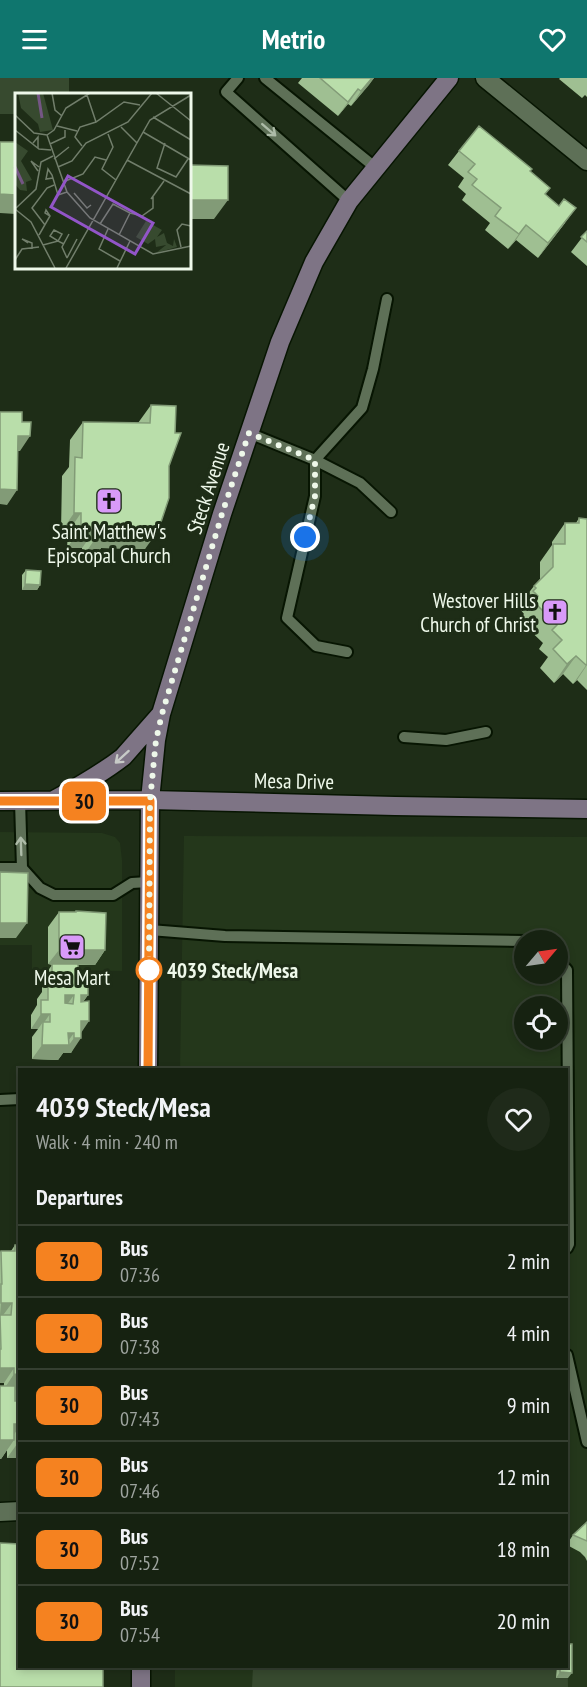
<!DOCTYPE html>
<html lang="en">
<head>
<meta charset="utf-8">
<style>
  body { margin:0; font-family:"PT Sans Narrow",sans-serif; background:#1f2a1a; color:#f1f3f6; height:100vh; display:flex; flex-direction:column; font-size:22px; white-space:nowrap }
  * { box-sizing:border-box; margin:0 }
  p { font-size:20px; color:#9ea49f }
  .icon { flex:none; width:33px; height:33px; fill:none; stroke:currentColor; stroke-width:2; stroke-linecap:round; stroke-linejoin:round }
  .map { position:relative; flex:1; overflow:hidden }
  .sheet { position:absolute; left:18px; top:990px; width:550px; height:600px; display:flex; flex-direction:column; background:#162211; border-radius:0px; box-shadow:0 3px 9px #0003,0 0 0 2px #353f31 }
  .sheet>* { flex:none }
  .badge { padding:0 12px; border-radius:9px; font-size:21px; line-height:39px }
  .needle { width:39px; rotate:61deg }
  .buttons { position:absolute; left:514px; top:852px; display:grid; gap:12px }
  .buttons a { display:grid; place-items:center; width:54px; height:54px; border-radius:50%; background:#162211; box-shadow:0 3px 9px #0003,0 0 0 2px #353f31; font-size:30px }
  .you { position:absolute; width:30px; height:30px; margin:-15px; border:4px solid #fff; border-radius:50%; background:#1a73e8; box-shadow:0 0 0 9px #1a73e833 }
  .map>.badge { position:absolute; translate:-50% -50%; box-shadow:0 0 0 3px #fff }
  h2 { padding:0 18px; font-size:22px; line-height:54px }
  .round { display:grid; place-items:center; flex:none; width:63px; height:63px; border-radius:32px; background:#1f2a1a }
  .summary { display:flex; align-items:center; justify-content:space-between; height:102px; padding:0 18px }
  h1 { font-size:28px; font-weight:700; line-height:45px }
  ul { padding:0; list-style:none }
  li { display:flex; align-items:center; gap:18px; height:72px; padding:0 18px; border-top:2px solid #353f31 }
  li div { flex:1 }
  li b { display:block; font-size:22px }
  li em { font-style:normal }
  li .badge { min-width:66px; font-weight:700; text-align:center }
  header { display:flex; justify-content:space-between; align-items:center; height:78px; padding:0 18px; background:#0f766e; color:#fff; font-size:27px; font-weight:700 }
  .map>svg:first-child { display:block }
</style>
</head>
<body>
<header><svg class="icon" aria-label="menu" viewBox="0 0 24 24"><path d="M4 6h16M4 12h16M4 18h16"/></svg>Metrio<svg class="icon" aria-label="heart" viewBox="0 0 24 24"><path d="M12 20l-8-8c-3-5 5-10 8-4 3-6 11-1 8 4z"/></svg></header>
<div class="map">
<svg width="587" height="1609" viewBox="0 0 587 1609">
  <rect width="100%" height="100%" fill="#1e2d17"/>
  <path fill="#24371b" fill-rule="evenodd" d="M 0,754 L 102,755 L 115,759 L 120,765 L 122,782 L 122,893 L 32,891 L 32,867 L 0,867 Z
    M 184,758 L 587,759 L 587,1609 L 175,1609 L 175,1589 L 567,1588 L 567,992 L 180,991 ZM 525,862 L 558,862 L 558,896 L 525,896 ZM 525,928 L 558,928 L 558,962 L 525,962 Z"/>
  <path fill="#374a2f" d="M 0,0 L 69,0 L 69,16 L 16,16 L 16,36 L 0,36 Z
    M 567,1561 L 568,1609 L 252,1609 L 253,1589 L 567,1588 Z"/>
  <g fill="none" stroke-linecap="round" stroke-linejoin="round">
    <g stroke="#071502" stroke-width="14">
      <path id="lane" d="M 238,0 L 226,14 L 349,123
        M 265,0 L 376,90
        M 249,355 L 315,382 L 360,405 L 391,434
        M 347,574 L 316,568 L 287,540 L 315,418 L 315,382 L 362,330 L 373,291 L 387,221
        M 404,659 L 446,662 L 486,654
        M 0,790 L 22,790 L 20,723
        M 22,790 L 40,810 L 54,817 L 113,817 L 132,805 L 148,804
        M 150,852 L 225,858 L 525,863
        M 558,882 L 567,892 L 569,1166 L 567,1170
        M 0,1022 L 20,1021
        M 567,1277 L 587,1364"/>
    </g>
    <g stroke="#071502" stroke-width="21">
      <path id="street" d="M 485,0 L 587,83
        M 0,1434 L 20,1433"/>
    </g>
    <g stroke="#071502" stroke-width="21">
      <path id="secondary" d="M 54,722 C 78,709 101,696 123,679 L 160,637
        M 0,723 L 150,722 L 395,728 L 587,731
        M 148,992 L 150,722 L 156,662 L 161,636 L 222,436 L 280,264 L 314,184 L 349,123 L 449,0
        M 141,1609 L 141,1588"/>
    </g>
    <use href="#lane" stroke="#5e7057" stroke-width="10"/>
    <use href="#street" stroke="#5e7057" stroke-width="18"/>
    <use href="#secondary" stroke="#7e7485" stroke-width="18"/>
  </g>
  <path fill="#9fbf92" d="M 302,0 L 374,0 L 351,28 L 348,26 L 338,38 L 298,5 Z
    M 560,0 L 587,0 L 587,19 L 585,17 L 582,20 L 559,1 Z
    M 459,73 L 530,94 L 565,145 L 538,180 L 516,162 L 508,171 L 485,152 L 490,145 L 462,122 L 466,116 L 458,109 L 464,100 L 448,87 Z
    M 587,153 L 587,188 L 571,174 Z
    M 151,327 L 169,388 L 145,471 L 101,470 L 94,480 L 82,480 L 82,470 L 67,470 L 68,454 L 61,454 L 62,398 L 69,389 L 70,362 L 83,344 L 138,345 Z
    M 579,440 L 587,441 L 587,612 L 577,602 L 573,606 L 563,596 L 554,605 L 540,590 L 548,579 L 539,571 L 543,565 L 519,542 L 524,536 L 520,531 L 522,528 L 520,526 L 534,508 L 540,501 L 540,484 L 552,467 L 552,464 L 565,445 L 576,445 Z
    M 26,492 L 40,507 L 37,512 L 22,512 L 22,497 Z
    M 76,833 L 105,872 L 95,887 L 78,887 L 78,895 L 81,898 L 88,917 L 83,924 L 81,954 L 71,975 L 63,975 L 58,982 L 32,981 L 32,959 L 38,951 L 31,951 L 31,937 L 37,927 L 37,921 L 42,914 L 42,901 L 52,887 L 48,886 L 48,849 L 59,834 L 75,834 Z
    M 15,1167 L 20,1167 L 20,1380 L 7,1380 L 7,1372 L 1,1381 L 4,1305 L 0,1305 L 0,1174 L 1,1173 L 11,1173 Z
    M 587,1444 L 587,1483 L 585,1479 L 580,1474 L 567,1467 L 567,1466 L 573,1457 Z
    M 557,1588 L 567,1588 L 568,1600 L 556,1600 Z"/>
  <path fill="#829b77" d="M 372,0 L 374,0 L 369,7 L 351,28 L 361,13 Z
    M 358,11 L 348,26 L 338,38 L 348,24 Z
    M 0,116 L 16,117 L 16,136 L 0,135 Z
    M 189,122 L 228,122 L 214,141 L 189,141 Z
    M 576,130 L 565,145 L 538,180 L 548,165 Z
    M 526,147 L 516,162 L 508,171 L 519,156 Z
    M 18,358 L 30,358 L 20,373 L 8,373 Z
    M 0,411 L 17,412 L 7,427 L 0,426 Z
    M 74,435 L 81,435 L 68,454 L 61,454 Z
    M 81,451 L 95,452 L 82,470 L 67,470 Z
    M 108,451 L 158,453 L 145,471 L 101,470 L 94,480 L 82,480 L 95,461 Z
    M 25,506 L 40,507 L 37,512 L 22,512 Z
    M 576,578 L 563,596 L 554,605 L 567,586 Z
    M 587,586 L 587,587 L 577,602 L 573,606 Z
    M 0,845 L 27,845 L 16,860 L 0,860 Z
    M 59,872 L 105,872 L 95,887 L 48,886 Z
    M 65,917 L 74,917 L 63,932 Z
    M 81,917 L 88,917 L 77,932 Z
    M 41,936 L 50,936 L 43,946 L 43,944 L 38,951 L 31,951 Z
    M 81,943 L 89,943 L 79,958 L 74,955 L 65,967 L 69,967 L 58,982 L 32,981 L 42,967 L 68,955 Z
    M 74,960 L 81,960 L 71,975 L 63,975 Z
    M 1,1225 L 12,1225 L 1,1240 L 0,1237 Z
    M 0,1290 L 14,1290 L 4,1305 L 0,1305 Z
    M 14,1296 L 20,1297 L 20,1310 L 18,1312 L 4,1311 Z
    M 14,1346 L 20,1346 L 20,1348 L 10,1362 L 14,1362 L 1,1381 L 0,1381 L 0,1362 Z
    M 20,1362 L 20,1380 L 7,1380 Z
    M 560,1594 L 572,1595 L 568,1600 L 556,1600 Z"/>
  <path fill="#b9deaa" stroke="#829b77" stroke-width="1.5" fill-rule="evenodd" d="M 320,0 L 372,0 L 361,13 L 358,11 L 348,24 Z
    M 479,48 L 532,91 L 530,93 L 550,110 L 545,116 L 559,128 L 564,121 L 576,130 L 548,165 L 526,147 L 519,156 L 495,138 L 501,130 L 472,107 L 477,101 L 468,94 L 475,86 L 459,73 Z
    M 0,64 L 16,64 L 16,117 L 0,116 Z
    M 189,87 L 228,88 L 228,122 L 189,122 Z
    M 587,153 L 587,164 L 581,159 Z
    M 151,327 L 176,328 L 175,355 L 181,355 L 169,388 L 169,420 L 158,453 L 108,451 L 107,461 L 95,461 L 95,452 L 81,451 L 81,435 L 74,435 L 75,379 L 82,380 L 83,344 L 150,345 Z
    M 0,334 L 22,334 L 22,344 L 31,344 L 30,358 L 18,358 L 17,412 L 0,411 Z
    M 579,440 L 587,441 L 587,586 L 586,587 L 576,578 L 567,586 L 553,571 L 562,562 L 552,552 L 557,547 L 533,523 L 538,518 L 533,513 L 536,510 L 534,508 L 553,489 L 553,466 L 565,466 L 565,445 L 579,445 Z
    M 26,492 L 41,493 L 40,507 L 25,506 Z
    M 0,794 L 28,795 L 27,845 L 0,845 Z
    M 76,833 L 106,835 L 105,872 L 59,872 L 59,834 L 76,834 Z
    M 52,886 L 78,886 L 78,895 L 82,895 L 81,898 L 88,898 L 88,917 L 81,917 L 81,924 L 89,923 L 89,943 L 81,943 L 81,960 L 74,960 L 74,955 L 68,955 L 69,967 L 42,967 L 43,944 L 50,944 L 50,936 L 41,936 L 41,922 L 48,922 L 48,906 L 52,906 ZM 65,917 L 74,917 L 73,926 L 65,925 Z
    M 15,1167 L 20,1167 L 20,1297 L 14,1296 L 14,1290 L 0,1290 L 0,1271 L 1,1271 L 0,1237 L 11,1237 L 12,1225 L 1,1225 L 1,1206 L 2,1206 L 1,1173 L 15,1173 Z
    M 0,1308 L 15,1308 L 15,1323 L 20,1323 L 20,1346 L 14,1346 L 14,1362 L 0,1362 Z
    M 587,1444 L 587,1463 L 573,1457 Z
    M 0,1465 L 20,1466 L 20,1588 L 103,1588 L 103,1609 L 0,1609 Z
    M 567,1566 L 572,1566 L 572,1595 L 560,1594 L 560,1588 L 567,1588 Z"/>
  <defs><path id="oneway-shaft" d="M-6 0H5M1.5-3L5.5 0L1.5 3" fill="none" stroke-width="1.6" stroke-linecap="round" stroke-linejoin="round" transform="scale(1.5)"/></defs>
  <g stroke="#adbba8">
    <use href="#oneway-shaft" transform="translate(269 52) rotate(41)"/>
    <use href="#oneway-shaft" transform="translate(21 768) rotate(-92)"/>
  </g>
  <use stroke="#c7cac7" href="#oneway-shaft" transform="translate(122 679) rotate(138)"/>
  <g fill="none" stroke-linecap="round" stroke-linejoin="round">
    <g stroke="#fff" stroke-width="14">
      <path id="line" d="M 0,723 L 150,723 L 148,992"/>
    </g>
    <use href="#line" stroke="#f58220" stroke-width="9"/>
    <path stroke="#eef8ea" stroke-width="6" stroke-dasharray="0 10.8" d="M 149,892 L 150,723 L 156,662 L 162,636 L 222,436 L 249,355 L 315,382 L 315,418 L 305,459"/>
  </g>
  <defs>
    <g id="church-square" transform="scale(1.35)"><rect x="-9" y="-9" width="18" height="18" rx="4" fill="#d89af8" stroke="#1e2d17"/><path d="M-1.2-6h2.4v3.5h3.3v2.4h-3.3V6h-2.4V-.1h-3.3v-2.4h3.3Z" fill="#111"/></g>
    <g id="supermarket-square" transform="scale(1.35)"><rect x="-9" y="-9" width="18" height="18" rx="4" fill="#d89af8" stroke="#1e2d17"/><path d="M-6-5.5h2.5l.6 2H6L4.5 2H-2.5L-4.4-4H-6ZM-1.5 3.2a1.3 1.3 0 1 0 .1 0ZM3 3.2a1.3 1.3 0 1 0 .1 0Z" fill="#111"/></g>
  </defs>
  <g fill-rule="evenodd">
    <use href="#church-square" x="109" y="423"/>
    <use href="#church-square" x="555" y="534"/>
    <use href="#supermarket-square" x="72" y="869"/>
  </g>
  <circle fill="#fff" stroke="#f58220" stroke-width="3" cx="149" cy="892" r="12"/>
  <g text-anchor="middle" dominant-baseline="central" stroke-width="6" stroke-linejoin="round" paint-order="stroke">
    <g font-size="21" fill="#eef8ea" stroke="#1e2d17">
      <text transform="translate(208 410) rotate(-72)">Steck Avenue</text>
      <text transform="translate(294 703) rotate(1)">Mesa Drive</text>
    </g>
    <g font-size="21" fill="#eef8ea" stroke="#1e2d17">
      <text x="109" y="453">Saint Matthew's<tspan x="109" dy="24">Episcopal Church</tspan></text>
      <text x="536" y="522" text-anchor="end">Westover Hills<tspan x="536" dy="24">Church of Christ</tspan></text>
      <text x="72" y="899">Mesa Mart</text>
    </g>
    <g font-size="21" font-weight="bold" fill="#eef8ea" stroke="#1e2d17" text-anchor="start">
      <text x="167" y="892">4039 Steck/Mesa</text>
    </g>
  </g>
  <g transform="translate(15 15)">
    <rect width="176" height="176" fill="#1e2d17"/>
    <path d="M 3,0 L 28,0 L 38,37 L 25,39 L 23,31 L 6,15 ZM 0,49 L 13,58 L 6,68 L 17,87 L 11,89 L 12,98 L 5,97 L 0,91 ZM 131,128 L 147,137 L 142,144 L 149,140 L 152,150 L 158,153 L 159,146 L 162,154 L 141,160 L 151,152 L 141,154 L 140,146 L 133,151 L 121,144 Z" fill="#374a2f"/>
    <path fill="none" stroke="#745684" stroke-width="3" d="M 23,0 L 27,25M 0,74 L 8,91"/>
    <path fill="none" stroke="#717e6b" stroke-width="1.5" d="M 37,0 L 40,17 L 47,23M 141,0 L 176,28M 72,2 L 81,29M 0,22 L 19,40 L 32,42 L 39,37 L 51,15 L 75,0M 138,24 L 176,47M 42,33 L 62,38M 106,34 L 122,50M 0,37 L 24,56 L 36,57M 128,39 L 176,67M 93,41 L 98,54 L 87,76 L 101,87M 32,42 L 52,99 L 75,125 L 138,161 L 176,153M 18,50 L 23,44 L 23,55M 150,50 L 142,75 L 161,84 L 173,66M 35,51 L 50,44 L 50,37M 67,53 L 60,44 L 65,34 L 81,29 L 109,9 L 125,12M 39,66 L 54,54M 112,67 L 176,101M 43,74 L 57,68 L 71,50 L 113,29 L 137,0M 23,78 L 16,68 L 24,74M 38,85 L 31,86 L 33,76 L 37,82 L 43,102 L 52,99M 48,89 L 68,81 L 80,64 L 91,67M 59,100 L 72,115 L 76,112M 136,106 L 149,88M 0,116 L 21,96 L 26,69 L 38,63M 0,116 L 16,129 L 40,175M 85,131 L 98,111 L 115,120M 30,132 L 17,115 L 32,95 L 39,92M 93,136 L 84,156 L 105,168M 39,137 L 47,141 L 43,148 L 35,143 ZM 24,142 L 35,123 L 30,120 L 31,117 L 35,123M 104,142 L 115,120 L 127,123 L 138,115 L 138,103M 13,150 L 7,146 L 17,150 L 17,156M 28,152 L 43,148 L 49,151M 166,154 L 162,137 L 167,131 L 176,133M 52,165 L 47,154 L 54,141M 52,165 L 62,146M 0,167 L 7,156 L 24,154M 51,175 L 135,27 L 176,2M 102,175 L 115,148"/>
    <path fill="#9255c8" fill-opacity="0.15" stroke="#9255c8" stroke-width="3" d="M 53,83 L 138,130 L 120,161 L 36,114 Z"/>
    <rect width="176" height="176" fill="none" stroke="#eef8ea" stroke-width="3"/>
  </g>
</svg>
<div class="buttons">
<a><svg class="needle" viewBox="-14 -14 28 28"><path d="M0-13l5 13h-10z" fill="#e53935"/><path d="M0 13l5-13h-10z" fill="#9ea49f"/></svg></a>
<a><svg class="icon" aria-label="locate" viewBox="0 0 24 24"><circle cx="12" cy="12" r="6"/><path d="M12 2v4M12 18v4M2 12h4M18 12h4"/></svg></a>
</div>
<div class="you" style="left:305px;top:459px"></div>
<b class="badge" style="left:84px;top:723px;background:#f58220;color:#111">30</b>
<section class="sheet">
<div class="summary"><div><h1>4039 Steck/Mesa</h1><p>Walk · 4 min · 240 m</p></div><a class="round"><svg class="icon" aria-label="heart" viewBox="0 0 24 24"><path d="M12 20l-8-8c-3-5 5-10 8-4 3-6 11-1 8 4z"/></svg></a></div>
<h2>Departures</h2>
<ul>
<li><span class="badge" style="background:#f58220;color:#111">30</span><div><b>Bus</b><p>07:36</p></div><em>2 min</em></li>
<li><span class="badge" style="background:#f58220;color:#111">30</span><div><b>Bus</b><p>07:38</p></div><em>4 min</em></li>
<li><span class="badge" style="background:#f58220;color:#111">30</span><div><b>Bus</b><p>07:43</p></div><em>9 min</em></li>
<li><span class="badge" style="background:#f58220;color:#111">30</span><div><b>Bus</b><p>07:46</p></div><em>12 min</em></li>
<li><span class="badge" style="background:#f58220;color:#111">30</span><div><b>Bus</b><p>07:52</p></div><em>18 min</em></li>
<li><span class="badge" style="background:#f58220;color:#111">30</span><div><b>Bus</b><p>07:54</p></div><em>20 min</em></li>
</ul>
</section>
</div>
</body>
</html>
